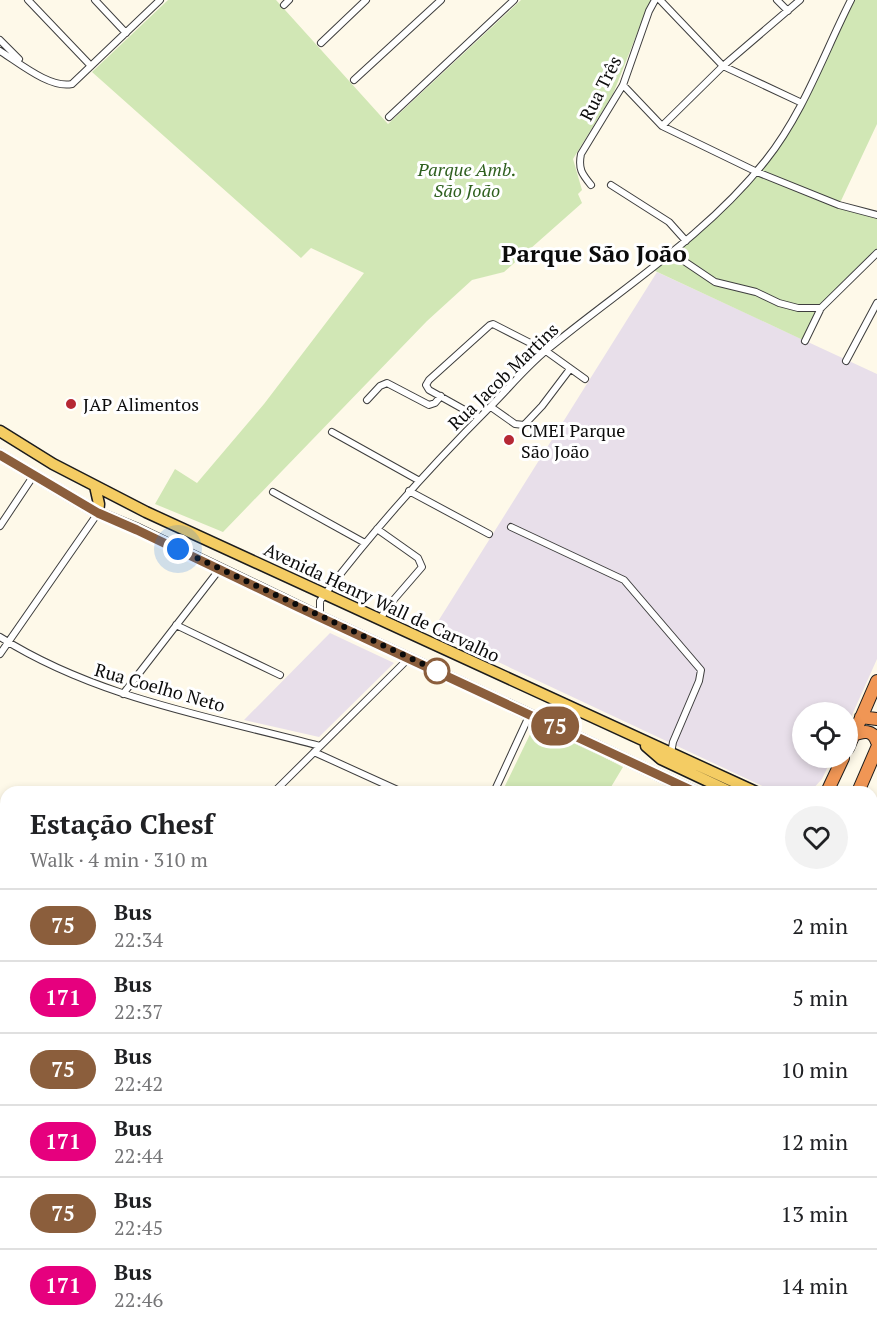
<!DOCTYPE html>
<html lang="en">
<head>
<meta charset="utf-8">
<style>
  body { margin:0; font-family:"PT Serif",serif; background:#f2f2f2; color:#202124; height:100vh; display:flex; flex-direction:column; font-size:22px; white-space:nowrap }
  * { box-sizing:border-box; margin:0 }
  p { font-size:20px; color:#757577 }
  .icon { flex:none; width:33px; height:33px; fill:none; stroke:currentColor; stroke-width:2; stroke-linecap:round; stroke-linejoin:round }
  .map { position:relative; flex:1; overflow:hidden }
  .panel { position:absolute; left:0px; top:786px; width:878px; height:548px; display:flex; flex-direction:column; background:#fff; border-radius:18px 18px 0 0; box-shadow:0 3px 9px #0003 }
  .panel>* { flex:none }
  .badge { padding:0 12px; border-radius:20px; font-size:21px; line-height:39px }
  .buttons { position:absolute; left:792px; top:702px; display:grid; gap:12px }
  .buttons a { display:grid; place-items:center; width:66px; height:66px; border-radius:50%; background:#fff; box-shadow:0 3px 9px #0003; font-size:30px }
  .you { position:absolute; width:30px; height:30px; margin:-15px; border:4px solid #fff; border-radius:50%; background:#1a73e8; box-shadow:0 0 0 9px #1a73e833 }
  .map>.badge { position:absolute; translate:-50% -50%; box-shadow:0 0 0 3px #fff }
  .round { display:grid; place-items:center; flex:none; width:63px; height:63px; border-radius:32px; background:#f2f2f2 }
  .summary { display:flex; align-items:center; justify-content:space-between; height:102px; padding:0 30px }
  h1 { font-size:28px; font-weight:700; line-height:45px }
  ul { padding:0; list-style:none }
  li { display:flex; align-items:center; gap:18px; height:72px; padding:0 30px; border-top:2px solid #e0e0e0 }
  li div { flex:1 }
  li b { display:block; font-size:22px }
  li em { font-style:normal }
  li .badge { min-width:66px; font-weight:700; text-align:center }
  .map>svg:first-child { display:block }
</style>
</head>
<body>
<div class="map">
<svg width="877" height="1333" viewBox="0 0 877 1333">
  <rect width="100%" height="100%" fill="#fef9e9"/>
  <path fill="#e8dfea" d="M 657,272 L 877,374 L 877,659 L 848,724 L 848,712 L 802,712 L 802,758 L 832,758 L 822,779 L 810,792 L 775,792 L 432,631 Z
    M 330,633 L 394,663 L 319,737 L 244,720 Z"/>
  <path fill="#d1e7b5" d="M 168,0 L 276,0 L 388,124 L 521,0 L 654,0 L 644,16 L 613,94 L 573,159 L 582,190 L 578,194 L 582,203 L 504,272 L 472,280 L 427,321 L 223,532 L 155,504 L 175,469 L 197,483 L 264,404 L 364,273 L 311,248 L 301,258 L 92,72 Z
    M 853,0 L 877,0 L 877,124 L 839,205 L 877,219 L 877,252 L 844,280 L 821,308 L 803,340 L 653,270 L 733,198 L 777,146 Z
    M 536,722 L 623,767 L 608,792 L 502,792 Z"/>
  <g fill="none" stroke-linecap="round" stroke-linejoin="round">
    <g stroke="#3e3e3e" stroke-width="8">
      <path id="street" d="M 28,0 L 91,66
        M 95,0 L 126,33
        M 660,0 L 723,66 L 802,103
        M 777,0 L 788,11
        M 284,5 L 289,0
        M 0,40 L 19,59
        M 321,43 L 366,0
        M 0,51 C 18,62 50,89 72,84 L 160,0
        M 354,80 L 441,0
        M 623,85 L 662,126 L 757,172 L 839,205 L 877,215
        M 389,117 L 514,0
        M 662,126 L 723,66 L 800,0
        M 591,185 C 582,174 578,169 581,154 L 623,85 L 649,11 L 655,0
        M 611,185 L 669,222 L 686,241
        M 672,253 L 715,282 L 756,292 L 779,303 L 798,308 L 821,308
        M 805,341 L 821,308 L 877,253
        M 846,361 L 877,303
        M 367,400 L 380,386 L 387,383 L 429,405 L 435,403 L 441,396
        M 491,407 L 515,424 L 524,425 L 542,406 L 570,369
        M 479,418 L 429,390 L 426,385 L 429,380 L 490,325 L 493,324 L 546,351 L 585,379
        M 332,432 L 418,480
        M 409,491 L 489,534
        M 273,492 L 365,543
        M 0,526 L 34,475
        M 511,527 L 624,580 L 701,670 L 699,681 L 673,742 L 671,753
        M 377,529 L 418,558 L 422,567 L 390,604 L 380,619
        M 320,617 L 320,601 L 325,594 C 376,527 431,466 490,407 C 509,388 527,366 548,349 C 622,288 706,236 766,160 C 804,112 824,53 851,0
        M 176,625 L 280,675
        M 0,637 C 96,698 212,717 320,746
        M 0,654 L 98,513
        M 123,694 L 219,570
        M 314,752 L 402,792
        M 274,792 L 409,658
        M 494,792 L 530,714
        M 872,955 L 877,958
        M 0,1031 L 1,1029
        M 872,1073 L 877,1063
        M 872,1076 L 877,1082
        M 0,1157 L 6,1148
        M 872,1198 L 877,1203
        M 0,1201 L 6,1204
        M 0,1244 L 6,1246
        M 872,1263 L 877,1252
        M 0,1286 L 6,1277
        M 0,1318 L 6,1313
        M 46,1328 L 58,1333
        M 196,1328 L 209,1333
        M 113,1333 L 116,1328
        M 265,1333 L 268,1328
        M 835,1333 L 838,1328"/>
    </g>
    <g stroke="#1c1c1c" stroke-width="13">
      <path id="primary" d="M 0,431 L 53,464 L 146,512 L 756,792
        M 0,455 L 98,513 L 137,529 L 320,617 L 695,792
        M 95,486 L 99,504 L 98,513
        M 646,746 L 661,759 L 731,792
        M 872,853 L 877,856
        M 872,868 L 877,871
        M 0,967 L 6,970
        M 0,1016 L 6,1019
        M 595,1328 L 596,1333"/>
    </g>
    <g stroke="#1c1c1c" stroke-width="14">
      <path id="highway" d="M 861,717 L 877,719
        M 853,735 C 863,731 873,729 877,742
        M 848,748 L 877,681
        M 827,792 L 843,758
        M 858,792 L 877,748
        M 0,986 L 6,989
        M 0,1002 L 6,1004
        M 612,1328 L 632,1333 L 652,1328
        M 733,1328 L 746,1333
        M 752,1328 L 766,1333
        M 771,1328 L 784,1333
        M 787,1328 L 798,1333"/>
    </g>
    <use href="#street" stroke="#fff" stroke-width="6"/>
    <use href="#primary" stroke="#f4cc63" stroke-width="10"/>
    <use href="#highway" stroke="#f09655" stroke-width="12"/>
  </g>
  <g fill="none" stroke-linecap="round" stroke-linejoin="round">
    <g stroke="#fff" stroke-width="14">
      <path id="line" d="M 0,455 L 98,513 L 137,530 L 300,608 L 695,792"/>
    </g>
    <use href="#line" stroke="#8b5e3c" stroke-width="9"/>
    <path stroke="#0b0b0b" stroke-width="6" stroke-dasharray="0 10.8" d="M 178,549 L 440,672 L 437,671"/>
  </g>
  <g fill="#b62834" stroke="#fff" stroke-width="2">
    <circle cx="71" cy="404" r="6"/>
    <circle cx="509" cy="440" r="6"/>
  </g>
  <circle fill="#fff" stroke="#8b5e3c" stroke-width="3" cx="437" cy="671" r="12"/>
  <g text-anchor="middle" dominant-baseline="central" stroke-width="6" stroke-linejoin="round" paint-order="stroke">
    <g font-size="18" fill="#0b0b0b" stroke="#fff">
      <text transform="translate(600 88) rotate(-63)">Rua Três</text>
      <text transform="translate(503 376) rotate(-44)">Rua Jacob Martins</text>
      <text transform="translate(382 602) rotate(25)">Avenida Henry Wall de Carvalho</text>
      <text transform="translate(160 687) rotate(16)">Rua Coelho Neto</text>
    </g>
    <g font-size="18" font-style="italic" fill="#2e5f1e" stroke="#fff">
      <text x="467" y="169">Parque Amb.<tspan x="467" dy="21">São João</tspan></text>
    </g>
    <g font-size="18" fill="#0b0b0b" stroke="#fff" text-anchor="start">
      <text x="83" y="404">JAP Alimentos</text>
      <text x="521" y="430">CMEI Parque<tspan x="521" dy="21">São João</tspan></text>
    </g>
    <g font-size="24" font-weight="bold" fill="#0b0b0b" stroke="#fff">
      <text x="594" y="253">Parque São João</text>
    </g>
  </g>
</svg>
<div class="buttons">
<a><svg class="icon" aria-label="locate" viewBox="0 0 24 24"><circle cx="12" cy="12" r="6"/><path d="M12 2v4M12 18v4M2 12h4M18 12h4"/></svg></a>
</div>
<div class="you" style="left:178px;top:549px"></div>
<b class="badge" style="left:555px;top:726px;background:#8b5e3c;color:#fff">75</b>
<section class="panel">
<div class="summary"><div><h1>Estação Chesf</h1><p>Walk · 4 min · 310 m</p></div><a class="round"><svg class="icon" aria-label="heart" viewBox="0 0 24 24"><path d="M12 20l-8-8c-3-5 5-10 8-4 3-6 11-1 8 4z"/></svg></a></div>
<ul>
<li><span class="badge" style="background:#8b5e3c;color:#fff">75</span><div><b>Bus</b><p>22:34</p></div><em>2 min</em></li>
<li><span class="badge" style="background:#e6007e;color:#fff">171</span><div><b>Bus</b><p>22:37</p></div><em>5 min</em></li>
<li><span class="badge" style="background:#8b5e3c;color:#fff">75</span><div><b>Bus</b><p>22:42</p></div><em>10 min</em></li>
<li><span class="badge" style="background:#e6007e;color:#fff">171</span><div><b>Bus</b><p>22:44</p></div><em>12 min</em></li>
<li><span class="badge" style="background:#8b5e3c;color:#fff">75</span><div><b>Bus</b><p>22:45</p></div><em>13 min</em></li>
<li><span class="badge" style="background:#e6007e;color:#fff">171</span><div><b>Bus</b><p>22:46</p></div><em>14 min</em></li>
</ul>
</section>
</div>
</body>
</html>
